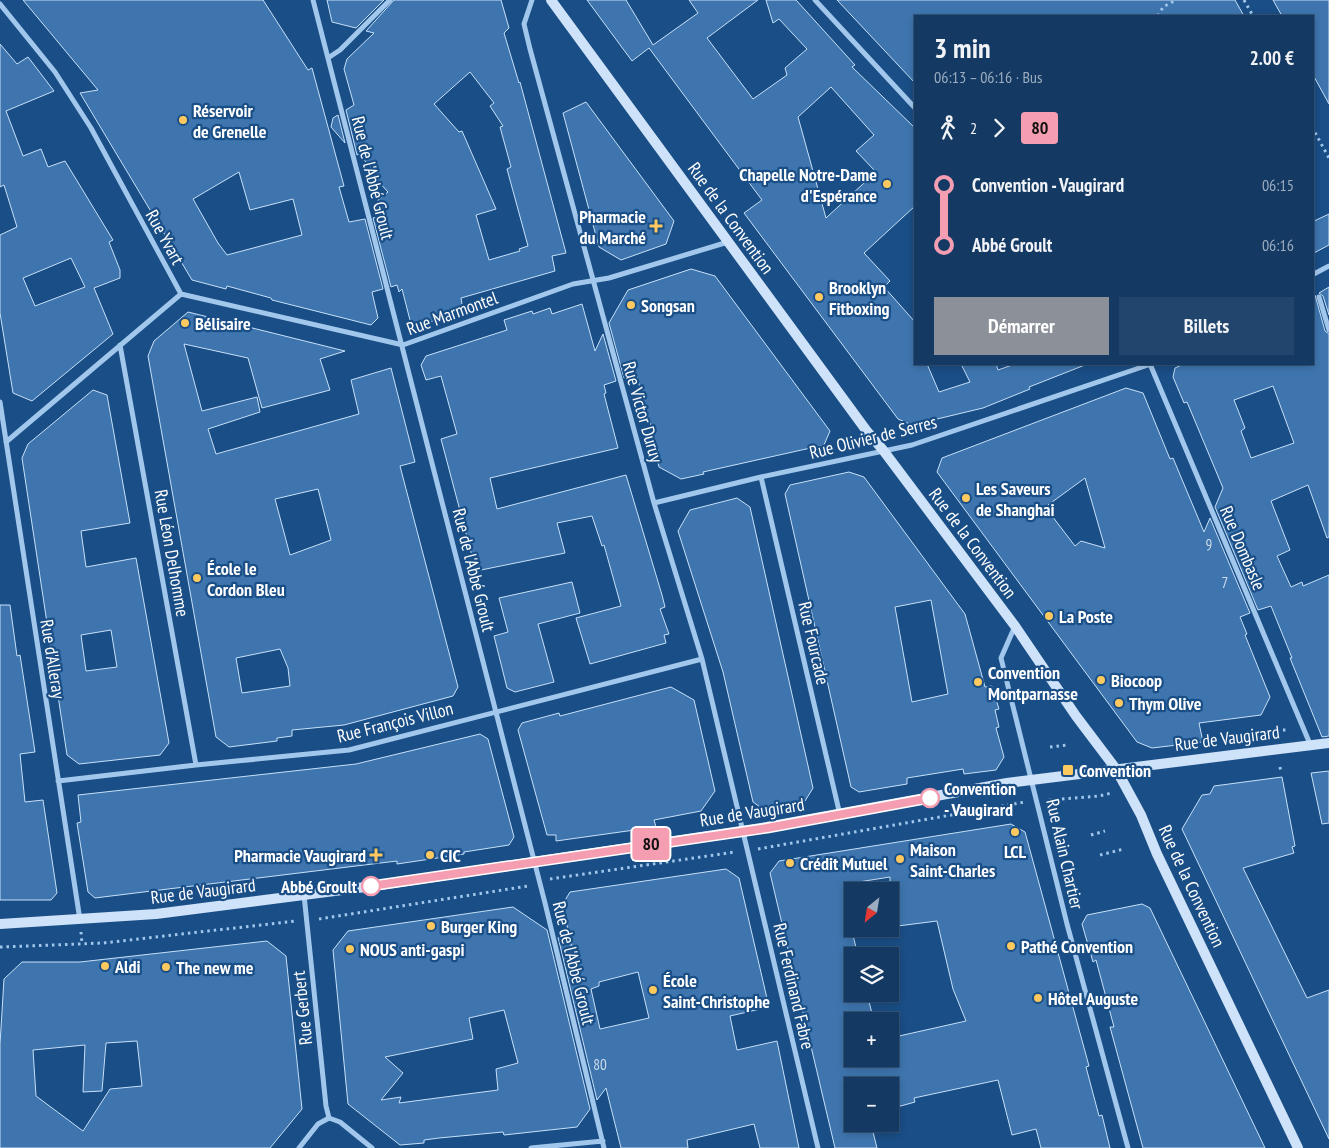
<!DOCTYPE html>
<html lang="fr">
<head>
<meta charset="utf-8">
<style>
  body { margin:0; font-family:"PT Sans Narrow",sans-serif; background:#21456d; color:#f1f3f6; height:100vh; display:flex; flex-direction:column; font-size:19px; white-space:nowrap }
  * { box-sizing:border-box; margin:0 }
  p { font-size:16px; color:#9dadbf }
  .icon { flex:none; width:28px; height:28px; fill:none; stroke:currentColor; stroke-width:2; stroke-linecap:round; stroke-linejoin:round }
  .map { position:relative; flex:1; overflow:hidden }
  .details { position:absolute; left:914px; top:15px; width:400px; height:350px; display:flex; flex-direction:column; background:#143a64; border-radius:0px; box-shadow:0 2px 8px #0003,0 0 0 1px #335478 }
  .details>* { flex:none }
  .badge { padding:0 10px; border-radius:4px; font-size:18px; line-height:32px }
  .needle { width:32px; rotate:210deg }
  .fabs { position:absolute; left:844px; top:882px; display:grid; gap:10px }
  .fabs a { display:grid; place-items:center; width:55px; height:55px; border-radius:0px; background:#143a64; box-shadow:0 2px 8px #0003,0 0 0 1px #335478; font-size:25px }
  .map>.badge { position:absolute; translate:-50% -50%; box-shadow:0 0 0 2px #fff }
  .legs { display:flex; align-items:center; gap:8px; height:55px; padding:0 20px; font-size:16px }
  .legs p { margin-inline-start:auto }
  .summary { display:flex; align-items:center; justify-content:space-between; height:85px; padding:0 20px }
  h1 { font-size:28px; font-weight:700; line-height:38px }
  .cta { display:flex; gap:10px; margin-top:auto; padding:10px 20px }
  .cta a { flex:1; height:58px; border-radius:0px; background:#8c9099; color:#fff; font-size:20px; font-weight:700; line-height:58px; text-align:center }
  .cta a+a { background:#21456d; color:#f1f3f6 }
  ul { padding:0 20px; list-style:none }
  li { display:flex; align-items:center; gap:18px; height:60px; font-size:19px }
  li i { display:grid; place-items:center; width:8px; height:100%; margin:0 6px; background:currentColor }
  li i::after { content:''; width:12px; height:12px; margin:-6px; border:4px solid; border-radius:50%; background:#143a64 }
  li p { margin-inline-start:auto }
  li:first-child i { background:linear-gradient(#0000 50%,currentColor 0) }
  li:last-child i { background:linear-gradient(currentColor 50%,#0000 0) }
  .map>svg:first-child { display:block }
</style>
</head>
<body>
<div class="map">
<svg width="1329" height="1148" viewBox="0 0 1329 1148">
  <rect width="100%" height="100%" fill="#1a4e86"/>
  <path fill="#3e75ae" stroke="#c7e0f9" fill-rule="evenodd" d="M 23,0 L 263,0 L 308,70 L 312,68 L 344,186 L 339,187 L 349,222 L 365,219 L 383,289 L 372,292 L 378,318 L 371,325 L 272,300 L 271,298 L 227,286 L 226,289 L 192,280 L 80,93 L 98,90 ZM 239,172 L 250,210 L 293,199 L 302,235 L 227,255 L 218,243 L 193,199 Z
    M 327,0 L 384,0 L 356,28 L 332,22 Z
    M 394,0 L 501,0 L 509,28 L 504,33 L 519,83 L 520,82 L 566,253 L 552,256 L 555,271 L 461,298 L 463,311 L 412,328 L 402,289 L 399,292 L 397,285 L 391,287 L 373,218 L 382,216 L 378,200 L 388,192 L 377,180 L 379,177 L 359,154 L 357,155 L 346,110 L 354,105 L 344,69 L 347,59 L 374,33 L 366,31 ZM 470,72 L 494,103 L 490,106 L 503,126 L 500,127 L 511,167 L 507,169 L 528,246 L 519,249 L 520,251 L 489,260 L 476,215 L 496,209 L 462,131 L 459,132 L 434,104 Z
    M 587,0 L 626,0 L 653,45 L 698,13 L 689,0 L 758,0 L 707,38 L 753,99 L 787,75 L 785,68 L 807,49 L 779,19 L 773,23 L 766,0 L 796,0 L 855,65 L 852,67 L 915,128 L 915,206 L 864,253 L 890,281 L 884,287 L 915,322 L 915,364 L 927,364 L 939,392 L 970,382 L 961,364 L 996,364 L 998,370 L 1015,364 L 1085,365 L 1029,387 L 1030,389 L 983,408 L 912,425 L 898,419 L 744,213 L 762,200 L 724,149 L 649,48 L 632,61 ZM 831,87 L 874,135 L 856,151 L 876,172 L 826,218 L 798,117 Z
    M 837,0 L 1235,0 L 1244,16 L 915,16 L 915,83 Z
    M 1273,0 L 1329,0 L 1329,104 L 1312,73 L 1312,16 L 1282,16 Z
    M 0,44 L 17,64 L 28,57 L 54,91 L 6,111 L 23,156 L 41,149 L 48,167 L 65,161 L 113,240 L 109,242 L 120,270 L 120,278 L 94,288 L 113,334 L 32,401 L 13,393 L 0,313 L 0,235 L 17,227 L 4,185 L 0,187 ZM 71,258 L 85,287 L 35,306 L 23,278 Z
    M 586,102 L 674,221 L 666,244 L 621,260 L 599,247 L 563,113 Z
    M 338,115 L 345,143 L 331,127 L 333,118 Z
    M 1329,214 L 1329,245 L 1312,254 L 1312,222 Z
    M 691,269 L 715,276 L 830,431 L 824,445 L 703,472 L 704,474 L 681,479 L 659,467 L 656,454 L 659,454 L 636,374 L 624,378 L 609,323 L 628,290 Z
    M 1329,287 L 1329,315 L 1323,296 L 1319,293 Z
    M 1315,295 L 1325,331 L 1329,334 L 1329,537 L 1327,538 L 1308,485 L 1271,501 L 1290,550 L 1277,556 L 1291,587 L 1302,582 L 1303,586 L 1329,575 L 1329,736 L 1322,737 L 1290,658 L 1292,658 L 1271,606 L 1258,610 L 1215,507 L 1223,488 L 1187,402 L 1184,403 L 1173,377 L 1175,368 L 1184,364 L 1312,364 L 1312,296 ZM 1273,386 L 1294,443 L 1251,458 L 1241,431 L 1245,428 L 1234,400 Z
    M 582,304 L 595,351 L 603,334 L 616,381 L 604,385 L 606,393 L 604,394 L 618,448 L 490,478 L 497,509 L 626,475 L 662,595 L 665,607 L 660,609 L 669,634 L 664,635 L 666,643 L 590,664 L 576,618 L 621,606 L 604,545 L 602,546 L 592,516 L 557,523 L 565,553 L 476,571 L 441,439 L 457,434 L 441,376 L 426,380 L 421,365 L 426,356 L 507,330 L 504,320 L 532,311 L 533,314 L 550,308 L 552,314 Z
    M 188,312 L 345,351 L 320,359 L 330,390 L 262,408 L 248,358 L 184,344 L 202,411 L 257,397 L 260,412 L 208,429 L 216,454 L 359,414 L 351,380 L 391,368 L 415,462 L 400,466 L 458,687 L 453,696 L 344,725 L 292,730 L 292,736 L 277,738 L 277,741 L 229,747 L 216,737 L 148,356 L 154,341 ZM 318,489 L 331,540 L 290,555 L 275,499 ZM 280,649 L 288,668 L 290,686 L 242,693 L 236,658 Z
    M 1126,388 L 1143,393 L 1170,459 L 1173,458 L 1204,532 L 1210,518 L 1250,613 L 1240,617 L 1247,634 L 1245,635 L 1270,697 L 1261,715 L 1199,723 L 1203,742 L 1152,748 L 1137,742 L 937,472 L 942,458 ZM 1085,478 L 1105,548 L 1081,541 L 1075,546 L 1049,512 L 1051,510 L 1048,505 Z
    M 93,390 L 107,395 L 130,523 L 81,531 L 86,567 L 136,558 L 169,743 L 160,755 L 79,764 L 67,755 L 22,458 L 28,444 ZM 111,630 L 117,667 L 86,671 L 81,635 Z
    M 849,472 L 864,477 L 965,614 L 985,687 L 992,686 L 999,709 L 995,710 L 999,727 L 996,728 L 1004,757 L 996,770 L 964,774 L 963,769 L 907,778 L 907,784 L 859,792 L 851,787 L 785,494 L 790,485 ZM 931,600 L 948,694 L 912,702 L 895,607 Z
    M 737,498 L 750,507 L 813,788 L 805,801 L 760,807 L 753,802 L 723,672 L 678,531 L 690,510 Z
    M 572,582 L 580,613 L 538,624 L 554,682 L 515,692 L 507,688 L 494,636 L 508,632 L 499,598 Z
    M 0,605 L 10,605 L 17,656 L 20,655 L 35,752 L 20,754 L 25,802 L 43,800 L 57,893 L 51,900 L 0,900 Z
    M 671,687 L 694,700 L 715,791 L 701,811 L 654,820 L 656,827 L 556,841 L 556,835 L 547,835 L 518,730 L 522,723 L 559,713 L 560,716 Z
    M 480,734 L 488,739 L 514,837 L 509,845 L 464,852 L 464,854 L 397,864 L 397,861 L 111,896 L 95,898 L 88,892 L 77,823 L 81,822 L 78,795 L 356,764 Z
    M 1329,771 L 1329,823 L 1322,824 L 1311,773 Z
    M 1282,777 L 1295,846 L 1292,847 L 1294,853 L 1243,868 L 1307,998 L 1329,990 L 1329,1139 L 1182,829 L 1202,795 L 1210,794 L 1214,786 Z
    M 1011,824 L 1025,832 L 1089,1066 L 1086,1067 L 1099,1116 L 1102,1115 L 1110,1148 L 1041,1148 L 1036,1129 L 1012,1135 L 998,1080 L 914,1098 L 915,1102 L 890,1109 L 890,1086 L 852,1086 L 852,1124 L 871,1124 L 877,1148 L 835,1148 L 770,873 L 779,861 ZM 890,877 L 890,927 L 937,921 L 953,989 L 966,1021 L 890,1038 L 890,1059 L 852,1059 L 852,1021 L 874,1021 L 867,994 L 852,994 L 852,956 L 858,956 L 852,931 L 852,883 Z
    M 726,869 L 739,878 L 769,1007 L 730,1016 L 737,1050 L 777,1041 L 799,1148 L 760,1148 L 754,1124 L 687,1140 L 688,1148 L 621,1148 L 606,1088 L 597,1100 L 558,937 L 572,946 L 562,905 L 570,892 ZM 638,972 L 649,1018 L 600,1029 L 591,989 L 599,986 L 599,982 Z
    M 1142,904 L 1150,908 L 1265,1148 L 1143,1148 L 1110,1027 L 1114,1027 L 1096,960 L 1093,962 L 1082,924 L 1087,915 Z
    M 513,907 L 547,930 L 590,1109 L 577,1127 L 504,1135 L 503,1132 L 439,1138 L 424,1140 L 424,1143 L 400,1145 L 348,1104 L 333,950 L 348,931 ZM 504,1010 L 518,1063 L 496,1069 L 498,1090 L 399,1103 L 401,1097 L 381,1100 L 403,1073 L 385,1057 L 473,1039 L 469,1018 Z
    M 267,941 L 286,956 L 302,1109 L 270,1148 L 0,1148 L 0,1044 L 4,979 L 22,962 L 80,962 ZM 137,1041 L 142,1086 L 110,1089 L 83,1131 L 36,1096 L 33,1050 L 85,1045 L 83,1092 L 102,1091 L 106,1043 Z"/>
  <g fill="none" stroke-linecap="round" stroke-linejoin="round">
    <path stroke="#a2c7ec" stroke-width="3" stroke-dasharray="2.5 4" stroke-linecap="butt" d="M 1244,0 L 1253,16
      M 1158,16 L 1163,7 L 1176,0
      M 1312,127 L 1329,158
      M 1277,736 L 1276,730 L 1287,730
      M 1050,747 L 1067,745
      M 1280,767 L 1281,773
      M 1049,800 L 1099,796 L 1112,793
      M 1091,835 L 1105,831
      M 758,849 L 1025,802
      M 1100,855 L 1124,849
      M 550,879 L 735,852
      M 319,919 L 528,886
      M 81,932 L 82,944
      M 0,947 L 103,943 L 296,921"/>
    <path stroke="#a2c7ec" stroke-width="5" d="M 313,0 L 545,903 L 604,1148
      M 532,0 L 524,24 L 530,49 L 654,503 L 702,659 L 818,1148
      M 815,0 L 915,108
      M 0,4 L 55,72 L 91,128 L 181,294
      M 328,58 L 340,50 L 390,0
      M 1312,275 L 1329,266
      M 181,294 L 403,345 L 573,284 L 609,278 L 728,242
      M 1319,297 L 1329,330
      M 120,345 L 196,765
      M 1150,364 L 1310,744
      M 0,402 L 80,920
      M 6,442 L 181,294
      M 761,477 L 840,815
      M 654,503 L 761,477 L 912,445 L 1151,364
      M 1015,626 L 1001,658 L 1067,924 L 1128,1148
      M 58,781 L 196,765 L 349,750 L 702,659
      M 304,895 L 326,1106 L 329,1118 L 340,1122 L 372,1148
      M 299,1148 L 318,1124 L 329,1118
      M 531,1148 L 603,1141"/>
    <path stroke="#cee2f9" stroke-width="10" d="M 551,0 L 866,430 L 883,450 L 1015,626 L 1076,716 L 1116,769 L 1141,815 L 1157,854 L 1298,1148
      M 0,924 L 156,914 L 373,886 L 767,827 L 1007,783 L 1329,743"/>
  </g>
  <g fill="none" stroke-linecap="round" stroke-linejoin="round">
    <g stroke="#fff" stroke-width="11">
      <path id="line-1" d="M 371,886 L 767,828 L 930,798"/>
    </g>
    <use href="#line-1" stroke="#f59eb2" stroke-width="8"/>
  </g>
  <g fill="#fec95e" stroke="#1a4e86" stroke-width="2">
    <circle cx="183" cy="120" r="5"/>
    <circle cx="887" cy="184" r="5"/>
    <path d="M653.5 218.5h5v5h5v5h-5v5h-5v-5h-5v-5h5z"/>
    <circle cx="819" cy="297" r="5"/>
    <circle cx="631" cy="305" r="5"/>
    <circle cx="185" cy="323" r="5"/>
    <circle cx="966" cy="498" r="5"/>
    <circle cx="197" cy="578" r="5"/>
    <circle cx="1049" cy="616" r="5"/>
    <circle cx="1101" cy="680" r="5"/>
    <circle cx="978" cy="682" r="5"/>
    <circle cx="1119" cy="703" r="5"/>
    <rect x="1062" y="764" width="12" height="12" rx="2.5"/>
    <circle cx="1015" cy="832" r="5"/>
    <path d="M373.5 847.5h5v5h5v5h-5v5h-5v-5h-5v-5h5z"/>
    <circle cx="430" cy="855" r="5"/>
    <circle cx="900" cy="859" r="5"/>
    <circle cx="790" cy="863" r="5"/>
    <circle cx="431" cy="926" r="5"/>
    <circle cx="1011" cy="946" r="5"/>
    <circle cx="350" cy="949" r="5"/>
    <circle cx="105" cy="966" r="5"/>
    <circle cx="166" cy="967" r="5"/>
    <circle cx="653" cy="990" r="5"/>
    <circle cx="1038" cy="998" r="5"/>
  </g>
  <g fill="#fff" stroke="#f59eb2" stroke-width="2.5">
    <circle cx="930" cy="798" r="9"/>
    <circle cx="371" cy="886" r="9"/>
  </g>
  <g text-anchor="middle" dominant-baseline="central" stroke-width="4.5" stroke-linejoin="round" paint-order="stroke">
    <g font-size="15" fill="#cfdceb">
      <text x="1209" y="544">9</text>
      <text x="1225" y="582">7</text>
      <text x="600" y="1064">80</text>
    </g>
    <g font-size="18" font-weight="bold" fill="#fff" stroke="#1a4e86" text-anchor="start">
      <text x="193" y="110">Réservoir<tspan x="193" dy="21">de Grenelle</tspan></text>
      <text x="877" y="174" text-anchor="end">Chapelle Notre-Dame<tspan x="877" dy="21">d'Espérance</tspan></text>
      <text x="646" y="216" text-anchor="end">Pharmacie<tspan x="646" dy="21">du Marché</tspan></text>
      <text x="829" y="287">Brooklyn<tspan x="829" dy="21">Fitboxing</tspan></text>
      <text x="641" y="305">Songsan</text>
      <text x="195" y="323">Bélisaire</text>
      <text x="976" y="488">Les Saveurs<tspan x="976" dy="21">de Shanghai</tspan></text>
      <text x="207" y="568">École le<tspan x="207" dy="21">Cordon Bleu</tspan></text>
      <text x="1059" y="616">La Poste</text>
      <text x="988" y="672">Convention<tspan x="988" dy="21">Montparnasse</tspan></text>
      <text x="1111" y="680">Biocoop</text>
      <text x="1129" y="703">Thym Olive</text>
      <text x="1079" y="770">Convention</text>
      <text x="910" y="849">Maison<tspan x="910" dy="21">Saint-Charles</tspan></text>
      <text x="1015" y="851" text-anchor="middle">LCL</text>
      <text x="366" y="855" text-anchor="end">Pharmacie Vaugirard</text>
      <text x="440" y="855">CIC</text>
      <text x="800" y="863">Crédit Mutuel</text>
      <text x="441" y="926">Burger King</text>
      <text x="1021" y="946">Pathé Convention</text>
      <text x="360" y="949">NOUS anti-gaspi</text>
      <text x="115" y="966">Aldi</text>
      <text x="176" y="967">The new me</text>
      <text x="663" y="980">École<tspan x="663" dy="21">Saint-Christophe</tspan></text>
      <text x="1048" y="998">Hôtel Auguste</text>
    </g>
    <g font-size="18" fill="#fff" stroke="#1a4e86">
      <text transform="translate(373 178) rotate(76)">Rue de l'Abbé Groult</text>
      <text transform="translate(731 218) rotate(54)">Rue de la Convention</text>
      <text transform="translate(165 237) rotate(61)">Rue Yvart</text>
      <text transform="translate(452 313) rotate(-20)">Rue Marmontel</text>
      <text transform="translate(643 412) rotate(74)">Rue Victor Duruy</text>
      <text transform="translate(873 437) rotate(-14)">Rue Olivier de Serres</text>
      <text transform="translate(973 543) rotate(53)">Rue de la Convention</text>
      <text transform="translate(1243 548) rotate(67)">Rue Dombasle</text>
      <text transform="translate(172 553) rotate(80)">Rue Léon Delhomme</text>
      <text transform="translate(474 570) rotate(76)">Rue de l'Abbé Groult</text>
      <text transform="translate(814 643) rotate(77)">Rue Fourcade</text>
      <text transform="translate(53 659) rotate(81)">Rue d'Alleray</text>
      <text transform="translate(395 722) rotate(-14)">Rue François Villon</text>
      <text transform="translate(1227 738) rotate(-7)">Rue de Vaugirard</text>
      <text transform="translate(752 812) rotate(-9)">Rue de Vaugirard</text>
      <text transform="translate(1065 854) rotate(77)">Rue Alain Chartier</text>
      <text transform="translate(1192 886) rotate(65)">Rue de la Convention</text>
      <text transform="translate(203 891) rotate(-7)">Rue de Vaugirard</text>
      <text transform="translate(574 963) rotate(76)">Rue de l'Abbé Groult</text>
      <text transform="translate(794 986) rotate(77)">Rue Ferdinand Fabre</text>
      <text transform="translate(302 1008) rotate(-96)">Rue Gerbert</text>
    </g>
    <g font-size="18" font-weight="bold" fill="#fff" stroke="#1a4e86" text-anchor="start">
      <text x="944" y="788">Convention<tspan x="944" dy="21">- Vaugirard</tspan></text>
      <text x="357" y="886" text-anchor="end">Abbé Groult</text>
    </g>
  </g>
</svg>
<div class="fabs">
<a><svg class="needle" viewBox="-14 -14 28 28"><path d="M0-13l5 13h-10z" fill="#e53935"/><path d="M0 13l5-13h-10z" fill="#9dadbf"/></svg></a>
<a><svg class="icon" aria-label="layers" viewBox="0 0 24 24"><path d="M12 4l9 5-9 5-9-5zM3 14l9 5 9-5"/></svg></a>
<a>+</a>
<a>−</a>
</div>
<b class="badge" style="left:651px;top:844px;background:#f59eb2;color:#111">80</b>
<section class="details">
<div class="summary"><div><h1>3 min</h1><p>06:13 – 06:16 · Bus</p></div><b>2.00 €</b></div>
<div class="legs"><svg class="icon" aria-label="walk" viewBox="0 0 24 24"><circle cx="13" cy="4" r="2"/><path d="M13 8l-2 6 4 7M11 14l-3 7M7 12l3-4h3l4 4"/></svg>2<svg class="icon" aria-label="forward" viewBox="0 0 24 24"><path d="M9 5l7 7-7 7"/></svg><b class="badge" style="background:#f59eb2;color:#111">80</b></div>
<ul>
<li><i style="color:#f59eb2"></i><b>Convention - Vaugirard</b><p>06:15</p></li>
<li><i style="color:#f59eb2"></i><b>Abbé Groult</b><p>06:16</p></li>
</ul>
<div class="cta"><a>Démarrer</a><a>Billets</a></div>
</section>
</div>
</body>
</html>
